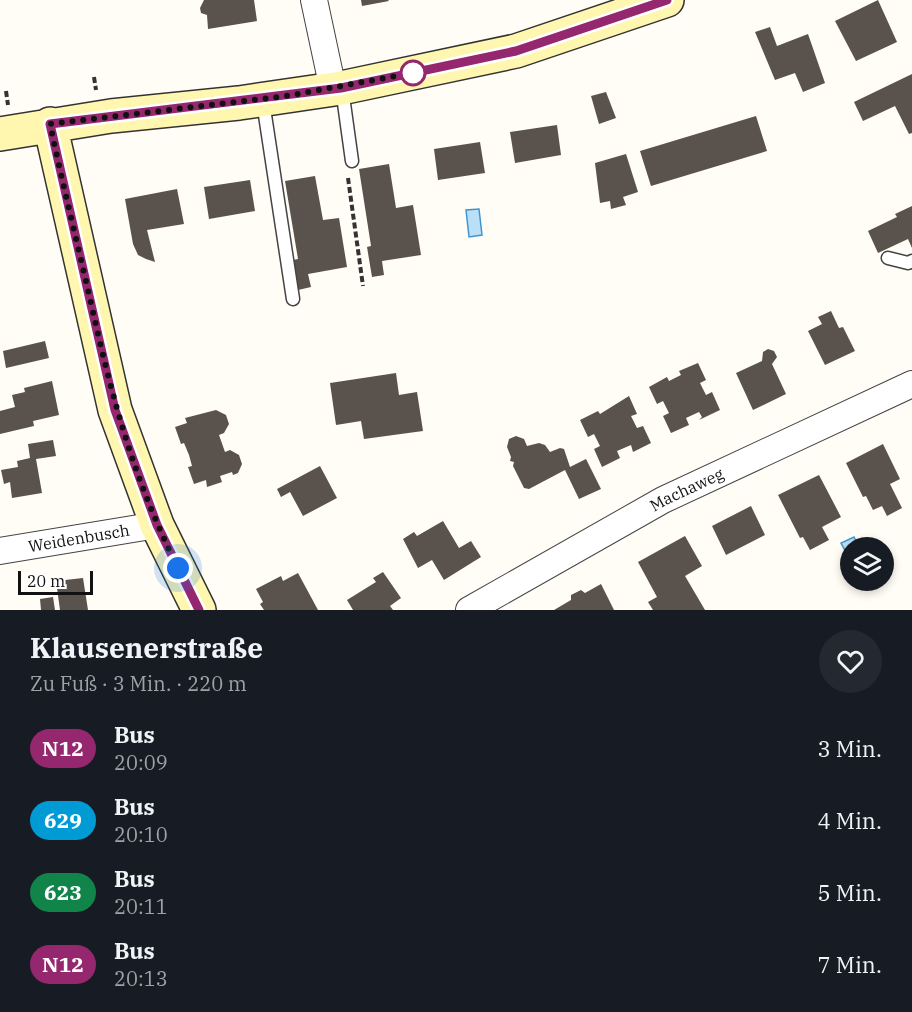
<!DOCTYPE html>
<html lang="de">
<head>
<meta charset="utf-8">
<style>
  body { margin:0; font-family:"IBM Plex Serif",serif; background:#242831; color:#f1f3f6; height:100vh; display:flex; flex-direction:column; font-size:22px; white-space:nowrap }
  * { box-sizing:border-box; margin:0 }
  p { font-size:20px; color:#9ea1a6 }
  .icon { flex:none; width:33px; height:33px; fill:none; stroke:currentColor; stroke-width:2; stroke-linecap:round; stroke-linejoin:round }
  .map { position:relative; height:610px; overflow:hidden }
  .sheet { display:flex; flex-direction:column; background:#171b24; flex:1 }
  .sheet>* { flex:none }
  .badge { padding:0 12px; border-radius:20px; font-size:21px; line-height:39px }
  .buttons { position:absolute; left:840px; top:537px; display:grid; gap:12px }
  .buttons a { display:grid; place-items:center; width:54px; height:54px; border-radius:50%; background:#171b24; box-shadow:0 3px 9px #0003; font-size:30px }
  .scale { position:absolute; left:18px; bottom:15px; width:75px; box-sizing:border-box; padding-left:6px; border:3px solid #111; border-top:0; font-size:16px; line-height:21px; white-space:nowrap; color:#111; -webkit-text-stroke:4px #fff; paint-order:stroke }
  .you { position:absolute; width:30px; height:30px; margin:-15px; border:4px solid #fff; border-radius:50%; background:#1a73e8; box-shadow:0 0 0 9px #1a73e833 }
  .map>.badge { position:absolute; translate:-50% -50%; box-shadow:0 0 0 3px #fff }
  .round { display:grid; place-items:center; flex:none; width:63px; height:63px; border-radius:32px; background:#242831 }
  .headline { display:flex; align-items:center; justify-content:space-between; height:102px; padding:0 30px }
  h1 { font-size:28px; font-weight:700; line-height:45px }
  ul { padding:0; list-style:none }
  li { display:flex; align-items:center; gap:18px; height:72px; padding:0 30px }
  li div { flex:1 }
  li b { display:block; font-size:22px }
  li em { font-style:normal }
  li .badge { min-width:66px; font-weight:700; text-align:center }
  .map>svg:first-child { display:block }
</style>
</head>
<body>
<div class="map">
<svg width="912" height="610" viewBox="0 0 912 610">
  <rect width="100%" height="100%" fill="#fffdf5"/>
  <path fill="#b9e0f7" stroke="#3f96cf" stroke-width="1.5" d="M 479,209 L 482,235 L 469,237 L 466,210 Z
    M 854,537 L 859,547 L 850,548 L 850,560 L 841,543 Z"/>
  <path fill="#5a524d" d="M 204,0 L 254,0 L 257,21 L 208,29 L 207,15 L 201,13 L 200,8 Z
    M 361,0 L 388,0 L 389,1 L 362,6 Z
    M 878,0 L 897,42 L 856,61 L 835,21 Z
    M 770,27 L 777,46 L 808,34 L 825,83 L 803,92 L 795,73 L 775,80 L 755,32 Z
    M 912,74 L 912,133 L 909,134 L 895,106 L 863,121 L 854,102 Z
    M 606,92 L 616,118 L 599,124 L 591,96 Z
    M 756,116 L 767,151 L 651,186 L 640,151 Z
    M 557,125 L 561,155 L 515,163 L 510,132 Z
    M 480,142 L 485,173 L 438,180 L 434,149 Z
    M 626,154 L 638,192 L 623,197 L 626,205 L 611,209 L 610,201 L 600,203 L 595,163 Z
    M 389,164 L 396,208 L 413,205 L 421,255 L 382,261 L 384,275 L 372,277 L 367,247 L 371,246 L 359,169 Z
    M 315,176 L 323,220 L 339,218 L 347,267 L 308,274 L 311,287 L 298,290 L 293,260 L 298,259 L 285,181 Z
    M 250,180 L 255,211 L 209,219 L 204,187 Z
    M 177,189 L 184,224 L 147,230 L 155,262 L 146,259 L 138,255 L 133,244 L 125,199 Z
    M 912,206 L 912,248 L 908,239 L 878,253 L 868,231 L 897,217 L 895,214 Z
    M 831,311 L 839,328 L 843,327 L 855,351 L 825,365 L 808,331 L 822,324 L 818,317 Z
    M 45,341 L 49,358 L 6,368 L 3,351 Z
    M 768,349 L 774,351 L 777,357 L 772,364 L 786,394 L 753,410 L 736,373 L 762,361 L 763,352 Z
    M 698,363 L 706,380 L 700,383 L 706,395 L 712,392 L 720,410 L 699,420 L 702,417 L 699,412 L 686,418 L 689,425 L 671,433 L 663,416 L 669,413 L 663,401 L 657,404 L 649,387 L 667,377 L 669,381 L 681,375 L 679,371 Z
    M 396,373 L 399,395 L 417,392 L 423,431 L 364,439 L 361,421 L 336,425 L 330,383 Z
    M 52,381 L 59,415 L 33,421 L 34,426 L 0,434 L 0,411 L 15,407 L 12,395 L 25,392 L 24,388 Z
    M 629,396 L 637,414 L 631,416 L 637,428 L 643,426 L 651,443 L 633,452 L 631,445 L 617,451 L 620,458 L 602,467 L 594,449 L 600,446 L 594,434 L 588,437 L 580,420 L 598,411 L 600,414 Z
    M 216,410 L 226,415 L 229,424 L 224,433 L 219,435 L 225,452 L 230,450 L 239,455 L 242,464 L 238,473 L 233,475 L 232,472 L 220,476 L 222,482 L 207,487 L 206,480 L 194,484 L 188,467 L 192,466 L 189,455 L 184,443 L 181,444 L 175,427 L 187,423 L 185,418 Z
    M 516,436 L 524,439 L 527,446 L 539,443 L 545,445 L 550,452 L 560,448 L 564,449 L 570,467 L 586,459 L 601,489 L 579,499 L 565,470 L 529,489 L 524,488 L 513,466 L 514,462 L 510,461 L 511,457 L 507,447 L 509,439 Z
    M 53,440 L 56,456 L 36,459 L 42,493 L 12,498 L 10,482 L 4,484 L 1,470 L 18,467 L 17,461 L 30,458 L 28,444 Z
    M 883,444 L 900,479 L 890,484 L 902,508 L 887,516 L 882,506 L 873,510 L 866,496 L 863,497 L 846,463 Z
    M 320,466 L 337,498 L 303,516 L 290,492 L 281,497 L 277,489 Z
    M 819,475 L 841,517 L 822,527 L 829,540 L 810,550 L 803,537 L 800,538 L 778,495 Z
    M 751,506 L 765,535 L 726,555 L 712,526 Z
    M 443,521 L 459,548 L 471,541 L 481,557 L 444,580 L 432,560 L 418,568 L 403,539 L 414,532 L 417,536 Z
    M 685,536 L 702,566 L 685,576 L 705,610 L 653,610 L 648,602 L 657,597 L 638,562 Z
    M 383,572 L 401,598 L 390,606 L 393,610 L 353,610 L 347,600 L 376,582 L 373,578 Z
    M 298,573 L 318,610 L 264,610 L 260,604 L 263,602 L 256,589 L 281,576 L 283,581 Z
    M 83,578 L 88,610 L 60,610 L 56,581 Z
    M 601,584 L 614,610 L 554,610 L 571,600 L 571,595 L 581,590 L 585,593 Z
    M 53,597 L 55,610 L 41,610 L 40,599 Z"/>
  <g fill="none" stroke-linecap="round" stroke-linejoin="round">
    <g stroke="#444" stroke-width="15">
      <path id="lane" d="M 342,89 L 352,161
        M 263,102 L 293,299
        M 888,258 L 908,263 L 912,261"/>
    </g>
    <g stroke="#444" stroke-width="28">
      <g id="street">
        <path d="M 314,0 L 333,89"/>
        <path id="s1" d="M 0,551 L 157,525"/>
        <path id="s2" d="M 469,610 L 663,500 L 912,384"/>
      </g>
    </g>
    <g stroke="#333" stroke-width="36">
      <path id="secondary" d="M 50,124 L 115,410 L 157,525 L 199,610
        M 0,134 L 111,116 L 239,103 L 341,88 L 516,51 L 667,0"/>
    </g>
    <path stroke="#333" stroke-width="4" stroke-dasharray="6 3" stroke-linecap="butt" d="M 94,77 L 96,90
      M 6,91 L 8,105
      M 348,178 L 363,286"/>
    <use href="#lane" stroke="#fff" stroke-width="12"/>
    <use href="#street" stroke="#fff" stroke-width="26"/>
    <use href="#secondary" stroke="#fff6b0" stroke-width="33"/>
  </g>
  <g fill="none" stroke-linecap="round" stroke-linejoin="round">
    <g stroke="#fff" stroke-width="14">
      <path id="line" d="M 199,610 L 157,525 L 115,410 L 50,124 L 341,88 L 516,51 L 667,0"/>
    </g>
    <use href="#line" stroke="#95276e" stroke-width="9"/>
    <path stroke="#111" stroke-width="6" stroke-dasharray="0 10.8" d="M 178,568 C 132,476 111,394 89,294 C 76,238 62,181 50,124 L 286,96 L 413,73"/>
  </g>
  <circle fill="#fff" stroke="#95276e" stroke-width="3" cx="413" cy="73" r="12"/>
  <g text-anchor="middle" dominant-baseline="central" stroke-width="6" stroke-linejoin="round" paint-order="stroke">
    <g font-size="16" fill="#111" stroke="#fff">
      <text stroke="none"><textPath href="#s2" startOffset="249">Machaweg</textPath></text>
      <text stroke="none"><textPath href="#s1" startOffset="80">Weidenbusch</textPath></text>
    </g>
  </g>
</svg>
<div class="buttons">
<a><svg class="icon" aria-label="layers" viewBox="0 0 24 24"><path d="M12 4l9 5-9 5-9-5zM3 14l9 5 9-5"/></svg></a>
</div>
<div class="scale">20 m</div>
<div class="you" style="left:178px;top:568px"></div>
</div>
<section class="sheet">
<div class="headline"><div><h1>Klausenerstraße</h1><p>Zu Fuß · 3 Min. · 220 m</p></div><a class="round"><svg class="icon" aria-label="heart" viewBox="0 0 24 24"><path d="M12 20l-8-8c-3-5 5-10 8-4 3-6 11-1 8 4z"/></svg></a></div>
<ul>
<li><span class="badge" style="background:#95276e;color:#fff">N12</span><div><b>Bus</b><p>20:09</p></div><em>3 Min.</em></li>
<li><span class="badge" style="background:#009bd5;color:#fff">629</span><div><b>Bus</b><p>20:10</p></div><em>4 Min.</em></li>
<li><span class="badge" style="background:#108449;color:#fff">623</span><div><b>Bus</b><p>20:11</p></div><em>5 Min.</em></li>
<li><span class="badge" style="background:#95276e;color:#fff">N12</span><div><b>Bus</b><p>20:13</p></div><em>7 Min.</em></li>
</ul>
</section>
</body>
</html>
